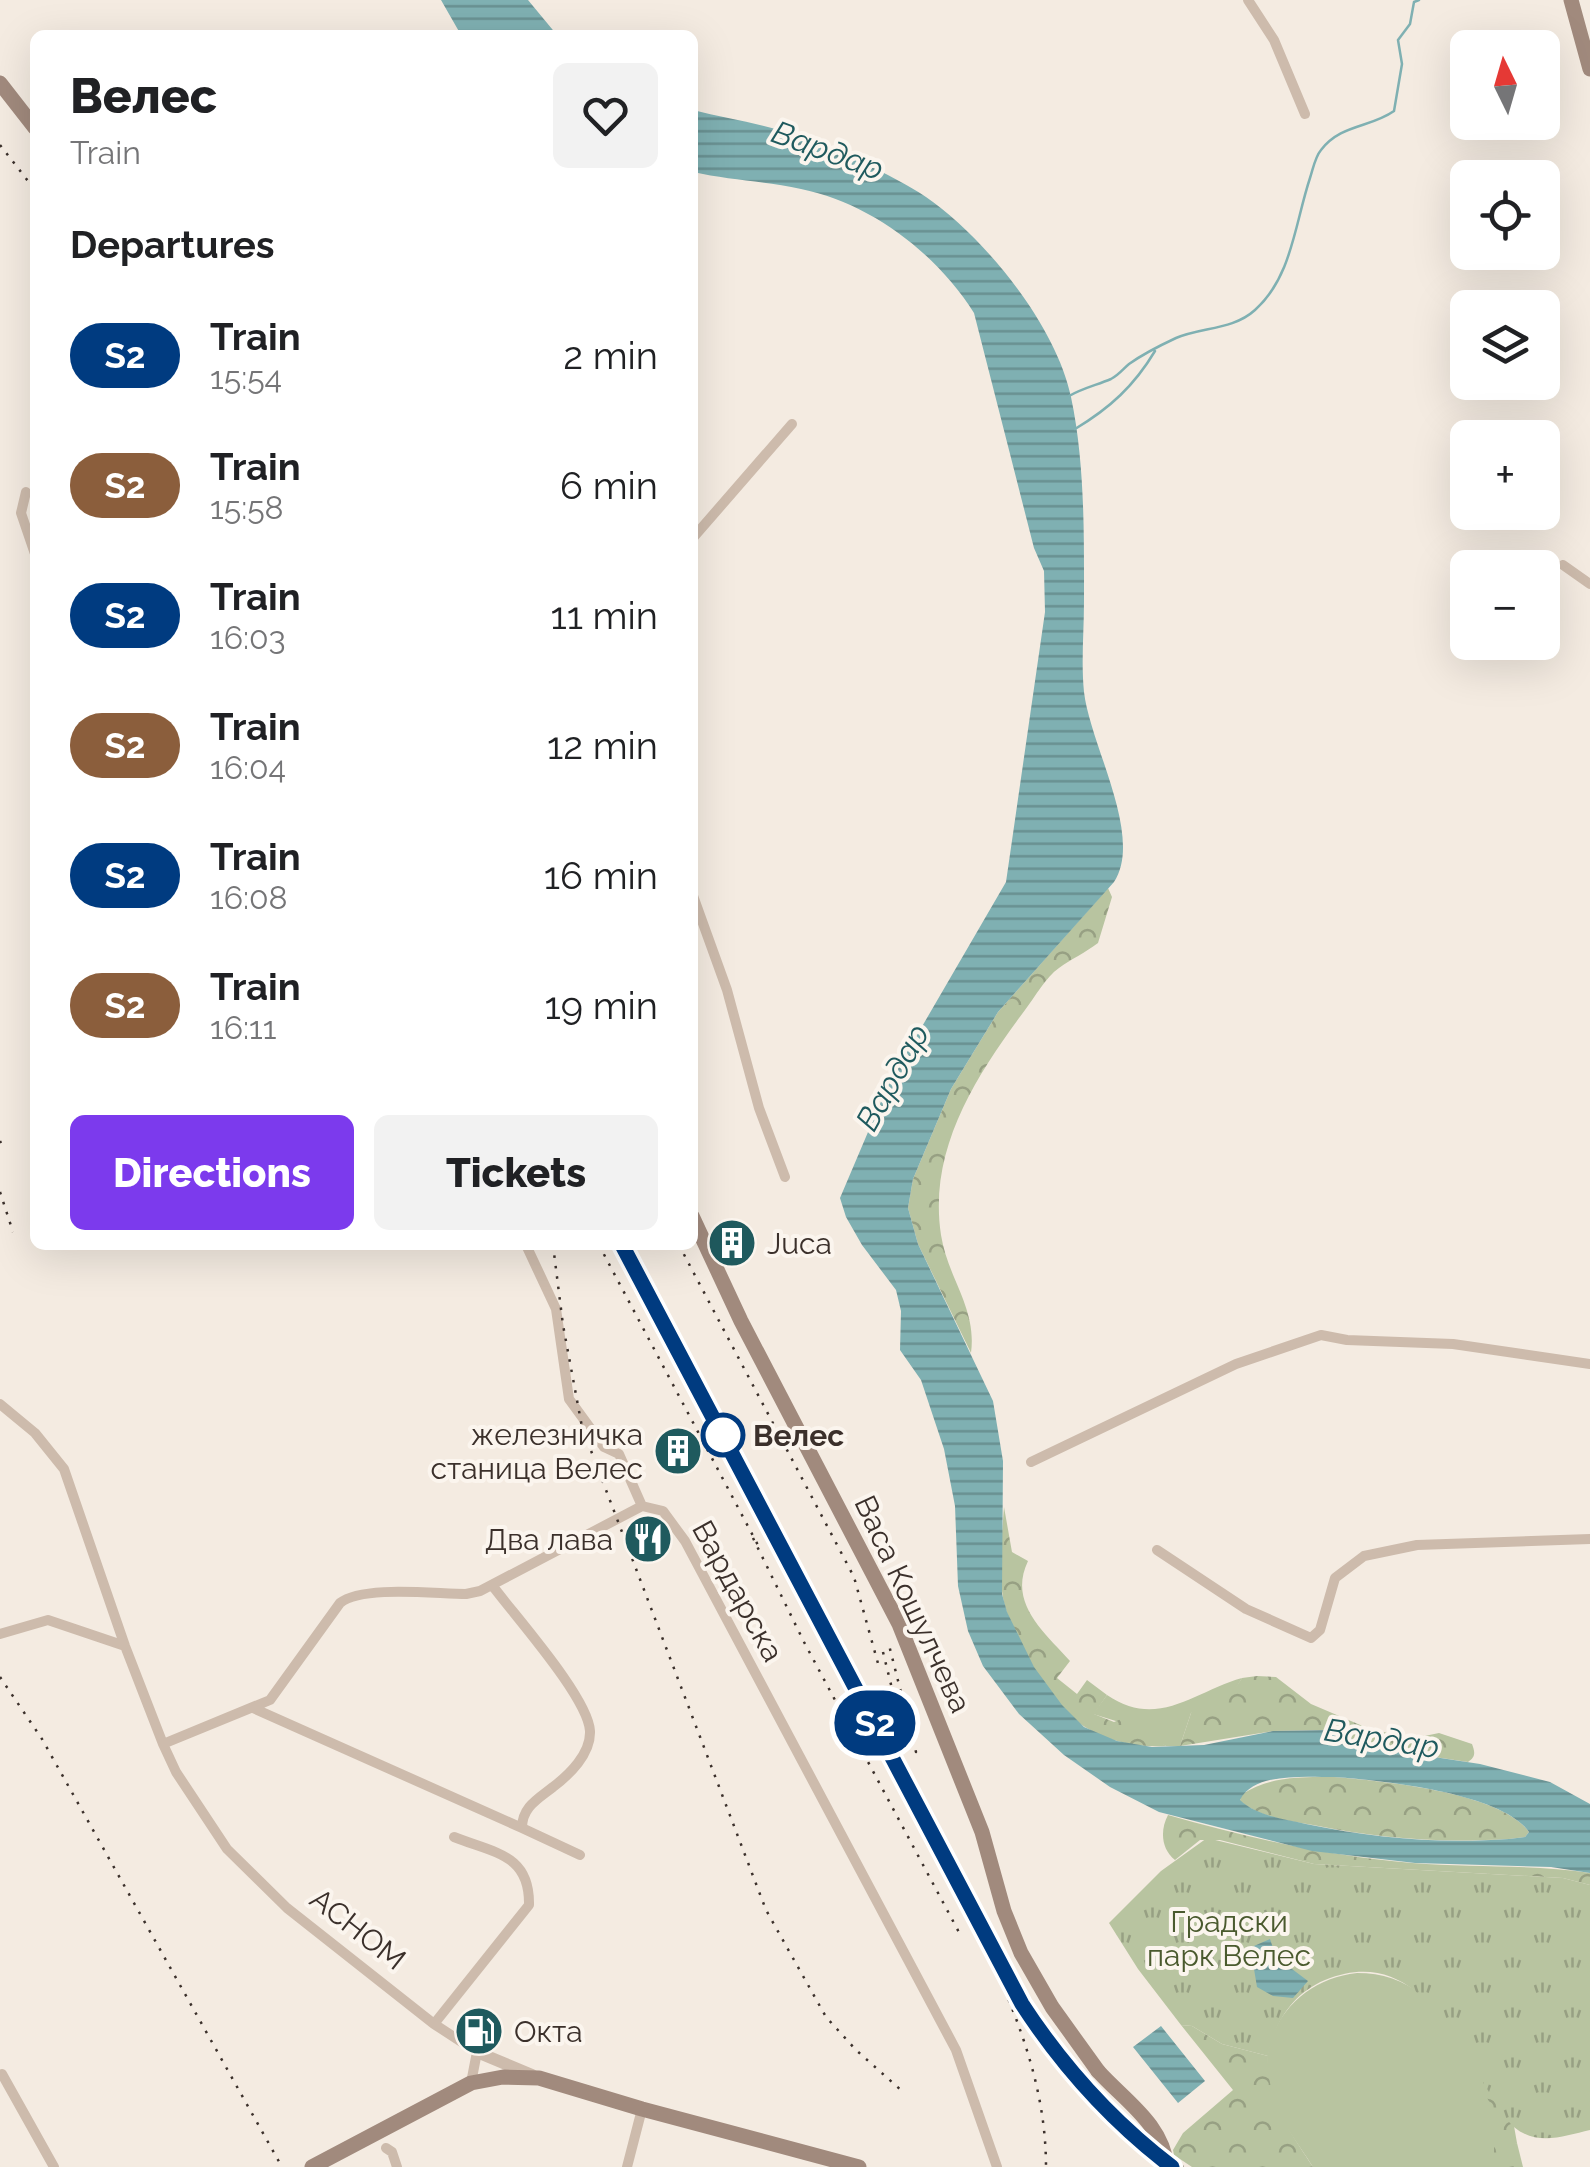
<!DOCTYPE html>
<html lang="en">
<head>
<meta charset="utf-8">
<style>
  body { margin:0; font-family:Raleway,sans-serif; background:#f2f2f2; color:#202124; height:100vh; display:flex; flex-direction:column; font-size:38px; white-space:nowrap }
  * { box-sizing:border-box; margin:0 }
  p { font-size:32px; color:#757577 }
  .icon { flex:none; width:55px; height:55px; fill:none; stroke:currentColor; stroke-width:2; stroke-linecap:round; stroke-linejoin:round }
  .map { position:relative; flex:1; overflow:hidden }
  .side { position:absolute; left:30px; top:30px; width:668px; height:1220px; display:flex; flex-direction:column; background:#fff; border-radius:15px; box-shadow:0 10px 40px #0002 }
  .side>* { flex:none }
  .badge { padding:0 20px; border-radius:32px; font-size:35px; line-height:65px }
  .needle { width:65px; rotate:355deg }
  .fabs { position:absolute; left:1450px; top:30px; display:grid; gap:20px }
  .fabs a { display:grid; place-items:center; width:110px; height:110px; border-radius:15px; background:#fff; box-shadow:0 10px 40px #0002; font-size:50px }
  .map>.badge { position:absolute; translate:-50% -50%; box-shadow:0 0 0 5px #fff }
  h2 { padding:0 40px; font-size:38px; line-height:90px }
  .round { display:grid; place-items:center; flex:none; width:105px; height:105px; border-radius:15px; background:#f2f2f2 }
  .headline { display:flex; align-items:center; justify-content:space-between; height:170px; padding:0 40px }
  h1 { font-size:48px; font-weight:800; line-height:75px }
  .cta { display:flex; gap:20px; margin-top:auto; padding:20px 40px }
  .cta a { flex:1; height:115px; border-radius:15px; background:#7c3aed; color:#fff; font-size:40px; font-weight:800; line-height:115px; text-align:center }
  .cta a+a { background:#f2f2f2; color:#202124 }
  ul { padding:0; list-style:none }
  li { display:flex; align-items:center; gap:30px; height:130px; padding:0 40px }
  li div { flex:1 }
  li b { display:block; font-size:38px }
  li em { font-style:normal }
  li .badge { min-width:110px; font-weight:700; text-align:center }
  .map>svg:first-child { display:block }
</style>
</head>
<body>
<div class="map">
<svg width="1590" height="2167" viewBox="0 0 1590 2167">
  <defs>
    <pattern id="forest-crowns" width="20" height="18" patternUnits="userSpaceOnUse" patternTransform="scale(2.5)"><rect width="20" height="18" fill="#b8c4a0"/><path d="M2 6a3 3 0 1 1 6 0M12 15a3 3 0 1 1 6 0" fill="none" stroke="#97a083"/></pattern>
    <pattern id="park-tufts" width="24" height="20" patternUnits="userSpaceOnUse" patternTransform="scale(2.5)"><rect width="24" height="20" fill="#b8c4a0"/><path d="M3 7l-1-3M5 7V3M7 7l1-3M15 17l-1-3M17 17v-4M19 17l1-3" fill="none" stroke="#97a083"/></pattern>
    <pattern id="water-rules" width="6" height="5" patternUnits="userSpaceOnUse" patternTransform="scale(2.5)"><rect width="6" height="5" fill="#7fb0b2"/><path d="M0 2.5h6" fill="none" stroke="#699091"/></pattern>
  </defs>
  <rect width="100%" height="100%" fill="#f4ebe1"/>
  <path fill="#b8c4a0" d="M 1242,1678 L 1232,1695 L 1191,1713 L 1180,1746 L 1166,1746 L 1119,1722 L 1093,1714 L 1107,1695 C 1158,1730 1195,1691 1242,1678 Z
    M 1357,1973 C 1382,1973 1404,1980 1423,1996 C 1452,2020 1501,2108 1514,2144 L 1517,2143 L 1523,2167 L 1313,2167 C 1299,2144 1278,2120 1271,2093 C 1253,2033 1298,1979 1357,1973 Z"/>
  <path fill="url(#forest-crowns)" d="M 1108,888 L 1112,897 L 1098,943 C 1085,953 1071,959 1059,968 C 1046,977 1035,997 1025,1010 C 976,1076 928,1149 941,1235 C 948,1279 977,1308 971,1353 L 918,1244 L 908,1208 L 913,1179 L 951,1089 L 998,1012 Z
    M 1004,1507 L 1012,1552 L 1028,1561 C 1008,1603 1043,1631 1070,1661 L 1057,1678 L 1077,1694 L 1087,1680 L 1107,1695 L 1094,1714 L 1114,1722 L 1126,1717 L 1166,1746 C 1140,1748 1108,1742 1085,1727 C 1051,1705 1006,1631 1002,1591 C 999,1563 1002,1535 1004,1507 Z
    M 1257,1676 L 1276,1677 L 1311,1704 L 1365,1727 L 1410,1739 L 1439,1733 L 1472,1744 C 1475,1752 1476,1757 1468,1762 L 1375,1748 L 1323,1730 L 1273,1731 L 1180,1746 L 1191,1713 L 1200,1700 C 1222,1703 1231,1696 1242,1678 Z
    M 1334,1777 C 1381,1781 1501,1792 1529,1832 L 1525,1837 L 1509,1839 C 1438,1843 1384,1839 1313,1825 C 1289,1821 1259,1817 1240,1801 L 1241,1795 C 1269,1776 1301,1777 1334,1777 Z
    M 1168,1815 C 1248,1838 1329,1856 1412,1863 C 1471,1868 1531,1864 1590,1873 L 1590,1885 L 1563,1878 L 1314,1864 L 1220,1840 L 1200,1840 L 1175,1860 C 1161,1849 1160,1830 1168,1815 Z
    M 1181,2025 L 1192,2026 L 1222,2044 L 1268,2056 C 1266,2101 1290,2131 1313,2167 L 1192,2167 L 1174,2155 L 1173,2150 L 1183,2133 L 1233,2090 Z
    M 1490,2092 L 1514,2126 L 1517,2143 L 1514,2145 L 1514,2167 L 1494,2167 L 1494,2133 L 1504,2126 L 1484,2093 Z"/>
  <path fill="url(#park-tufts)" d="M 1207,1838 L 1314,1864 L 1563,1878 L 1590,1885 L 1590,2130 C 1568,2135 1544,2144 1523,2133 C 1507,2125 1498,2106 1489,2092 C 1452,2033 1412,1944 1325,1980 C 1292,1994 1274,2023 1268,2056 L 1222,2044 L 1192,2026 L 1181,2025 L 1138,1969 L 1109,1923 L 1161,1871 Z"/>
  <path fill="url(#water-rules)" fill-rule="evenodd" d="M 441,0 L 528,0 L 557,35 L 461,35 Z
    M 693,110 C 724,118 758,123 789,133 C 826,145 894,175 926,197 C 985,238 1056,325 1071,397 C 1085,463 1084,534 1084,601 C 1084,632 1081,662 1084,692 C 1090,745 1144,836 1114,882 L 998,1012 L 951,1089 L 913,1179 L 908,1208 L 918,1244 L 993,1401 L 1003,1461 L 1002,1594 L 1007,1612 L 1034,1667 L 1062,1705 L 1084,1727 L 1117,1741 L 1152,1747 L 1204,1745 L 1273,1731 L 1330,1730 L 1375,1748 L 1480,1764 L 1550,1782 L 1590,1804 L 1590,1873 L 1551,1867 L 1415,1863 L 1312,1851 L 1159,1812 L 1110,1787 L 1064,1755 L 1019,1714 L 983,1666 L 968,1631 L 958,1586 L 955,1506 L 944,1449 L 921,1380 L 900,1350 L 901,1311 L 896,1290 L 862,1245 L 846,1217 L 840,1198 L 888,1085 L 1006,882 L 1045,612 L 1044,571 L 1034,548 L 974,313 C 937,254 871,203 801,189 C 765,181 728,180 693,172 ZM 1334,1777 C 1380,1780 1503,1793 1529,1832 L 1525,1837 L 1509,1839 C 1439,1844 1374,1838 1306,1824 C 1284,1819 1257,1816 1240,1800 C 1254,1772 1306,1777 1334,1777 Z
    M 1270,1939 L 1276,1957 L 1308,1981 L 1293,1998 L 1273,1996 L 1257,1987 L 1251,1951 L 1254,1946 Z
    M 1161,2026 L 1205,2081 L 1178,2103 L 1133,2047 Z"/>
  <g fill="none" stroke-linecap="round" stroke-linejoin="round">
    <path stroke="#7fb0b2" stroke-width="2.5" d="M 1069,396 C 1083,388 1097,385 1111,379 C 1119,375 1123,369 1129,364 C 1143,354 1161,345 1176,338 C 1202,327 1233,330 1255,310 C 1292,277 1295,223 1310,178 C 1313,169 1315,157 1321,150 C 1341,124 1370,128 1394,111 L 1402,64 L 1398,40 L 1410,24 L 1414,2 L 1419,0
      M 1075,429 C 1110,408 1134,386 1155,351"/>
    <path stroke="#cdbbac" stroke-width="10" d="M 1248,0 L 1274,40 L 1305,114
      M 26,492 L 21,513 L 35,554
      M 692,539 L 792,424
      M 1563,565 L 1590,584
      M 692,893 L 727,990 L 759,1108 L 785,1177
      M 526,1245 L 556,1309 L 569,1399 L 604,1447 L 619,1454 L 642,1506
      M 0,1404 L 35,1433 L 64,1469 L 125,1646 L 163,1744 L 176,1772 L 227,1849 L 287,1908 L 434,2024 L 477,2052 L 471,2083
      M 1031,1462 L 1236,1364 L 1321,1335 L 1347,1340 L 1453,1344 L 1590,1364
      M 1157,1550 L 1246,1609 L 1311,1638 L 1320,1630 L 1335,1578 L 1364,1556 L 1417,1545 L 1590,1539
      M 492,1585 C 514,1615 588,1697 590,1731 C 591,1754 569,1775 553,1787 C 538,1799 522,1807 522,1828 L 580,1855
      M 0,1634 L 48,1620 L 125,1646
      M 253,1708 L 522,1828
      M 163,1744 L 270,1700 L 340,1603 C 363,1585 435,1594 466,1594 L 480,1591 L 642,1506 L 663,1511 L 685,1541 L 956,2050 L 997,2167
      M 434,2024 L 529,1905 C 530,1854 494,1853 454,1837
      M 2,2074 L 54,2167
      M 386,2148 L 392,2152 L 397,2167
      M 627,2167 L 642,2109"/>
    <path stroke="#cdbbac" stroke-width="12" d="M 477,2052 L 532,2075"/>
    <path stroke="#a18a7d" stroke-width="15" d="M 1571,0 L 1590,69
      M 0,83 L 35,128
      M 692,1216 L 741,1321 L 899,1624 L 982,1832 L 1004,1911 L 1021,1953 L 1052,2007 L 1098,2071
      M 312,2167 L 471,2083 L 503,2077 L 539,2078 L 642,2109 L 859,2167"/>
    <path stroke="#3b302b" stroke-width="2.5" stroke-dasharray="2.5 8" stroke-linecap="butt" d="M 0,145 L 35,190
      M 0,1141 L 1,1143
      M 0,1192 L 13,1232
      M 553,1245 L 563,1325 L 582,1427 L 766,1910 L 826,2017 L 856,2050 L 902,2091
      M 599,1245 L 760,1549
      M 631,1245 L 1022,1990 C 1064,2058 1118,2120 1183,2167
      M 679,1245 L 854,1577 L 879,1667
      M 753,1538 L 804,1642 L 961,1936
      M 883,1652 L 897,1709 L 916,1752 L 888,1641
      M 0,1677 L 42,1739 L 282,2167
      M 992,1961 C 1022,2028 1046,2093 1046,2167"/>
    <path stroke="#a18a7d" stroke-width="15" d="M 1098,2071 C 1125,2101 1163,2124 1167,2167"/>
  </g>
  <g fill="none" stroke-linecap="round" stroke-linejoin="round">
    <g stroke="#fff" stroke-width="22">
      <path id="line" d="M 622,1245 L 1022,2004 C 1063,2067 1113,2122 1172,2167"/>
    </g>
    <use href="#line" stroke="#003b80" stroke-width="15"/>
  </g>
  <defs>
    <g id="building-disc" transform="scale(2.5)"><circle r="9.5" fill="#1f5a5e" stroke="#fbf5ee"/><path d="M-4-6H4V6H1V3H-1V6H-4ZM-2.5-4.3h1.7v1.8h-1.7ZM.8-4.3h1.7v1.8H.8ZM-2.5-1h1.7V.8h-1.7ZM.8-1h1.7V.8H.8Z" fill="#fff"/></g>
    <g id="restaurant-disc" transform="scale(2.5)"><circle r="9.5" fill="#1f5a5e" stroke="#fbf5ee"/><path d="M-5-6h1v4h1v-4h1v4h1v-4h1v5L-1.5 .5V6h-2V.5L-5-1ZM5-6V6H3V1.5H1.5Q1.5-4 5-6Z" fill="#fff"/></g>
    <g id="fuel-disc" transform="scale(2.5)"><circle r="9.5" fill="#1f5a5e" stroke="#fbf5ee"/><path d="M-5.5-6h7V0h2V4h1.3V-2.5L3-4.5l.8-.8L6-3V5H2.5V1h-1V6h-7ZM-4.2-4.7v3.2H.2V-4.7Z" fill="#fff"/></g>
  </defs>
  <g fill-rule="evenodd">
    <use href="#building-disc" x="732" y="1243"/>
    <use href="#building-disc" x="678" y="1451"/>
    <use href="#restaurant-disc" x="648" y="1539"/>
    <use href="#fuel-disc" x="479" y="2031"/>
  </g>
  <circle fill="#fff" stroke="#003b80" stroke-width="5" cx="723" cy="1435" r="20"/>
  <g text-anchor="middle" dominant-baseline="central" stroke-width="8" stroke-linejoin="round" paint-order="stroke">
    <g font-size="30" fill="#3b302b" stroke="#fbf5ee" text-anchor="start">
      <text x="767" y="1243">Juca</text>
      <text x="643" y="1434" text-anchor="end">железничка<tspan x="643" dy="34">станица Велес</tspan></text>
      <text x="613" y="1539" text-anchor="end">Два лава</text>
      <text x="514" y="2031">Окта</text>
    </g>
    <g font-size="30" font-weight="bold" fill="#3b302b" stroke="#fbf5ee" text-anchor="start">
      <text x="753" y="1435">Велес</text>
    </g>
    <g font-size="30" fill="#3b302b" stroke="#fbf5ee">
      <text transform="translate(738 1591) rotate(61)">Вардарска</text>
      <text transform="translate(913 1604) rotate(65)">Васа Кошулчева</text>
      <text transform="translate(358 1929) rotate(38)">АСНОМ</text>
    </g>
    <g font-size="30" fill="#4a5a2e" stroke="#fbf5ee">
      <text x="1229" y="1921">Градски<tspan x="1229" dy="34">парк Велес</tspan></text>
    </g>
    <g font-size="32" font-style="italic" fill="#1f5a5e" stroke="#fbf5ee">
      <text transform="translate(828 150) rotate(20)">Вардар</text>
      <text transform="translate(892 1077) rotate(-61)">Вардар</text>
      <text transform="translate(1382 1738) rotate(9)">Вардар</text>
    </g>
  </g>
</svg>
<div class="fabs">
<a><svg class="needle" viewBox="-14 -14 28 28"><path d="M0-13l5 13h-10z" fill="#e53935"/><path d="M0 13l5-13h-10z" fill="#757577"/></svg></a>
<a><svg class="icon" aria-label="locate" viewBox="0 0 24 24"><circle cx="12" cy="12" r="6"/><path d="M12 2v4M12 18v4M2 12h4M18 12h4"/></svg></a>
<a><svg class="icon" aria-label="layers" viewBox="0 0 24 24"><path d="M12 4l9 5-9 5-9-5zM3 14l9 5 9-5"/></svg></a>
<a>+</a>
<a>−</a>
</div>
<b class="badge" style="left:875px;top:1723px;background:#003b80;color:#fff">S2</b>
<section class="side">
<div class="headline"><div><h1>Велес</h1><p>Train</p></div><a class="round"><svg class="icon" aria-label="heart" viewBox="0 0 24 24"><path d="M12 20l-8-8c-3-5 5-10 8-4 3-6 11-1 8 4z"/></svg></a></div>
<h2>Departures</h2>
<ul>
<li><span class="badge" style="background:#003b80;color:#fff">S2</span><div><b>Train</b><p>15:54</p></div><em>2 min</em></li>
<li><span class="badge" style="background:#8b5e3c;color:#fff">S2</span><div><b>Train</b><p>15:58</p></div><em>6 min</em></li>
<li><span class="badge" style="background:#003b80;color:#fff">S2</span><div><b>Train</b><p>16:03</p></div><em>11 min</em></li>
<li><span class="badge" style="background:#8b5e3c;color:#fff">S2</span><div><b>Train</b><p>16:04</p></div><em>12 min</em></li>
<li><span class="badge" style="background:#003b80;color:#fff">S2</span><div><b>Train</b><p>16:08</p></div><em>16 min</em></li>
<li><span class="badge" style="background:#8b5e3c;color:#fff">S2</span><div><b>Train</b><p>16:11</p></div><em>19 min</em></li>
</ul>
<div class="cta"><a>Directions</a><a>Tickets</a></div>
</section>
</div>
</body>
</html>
